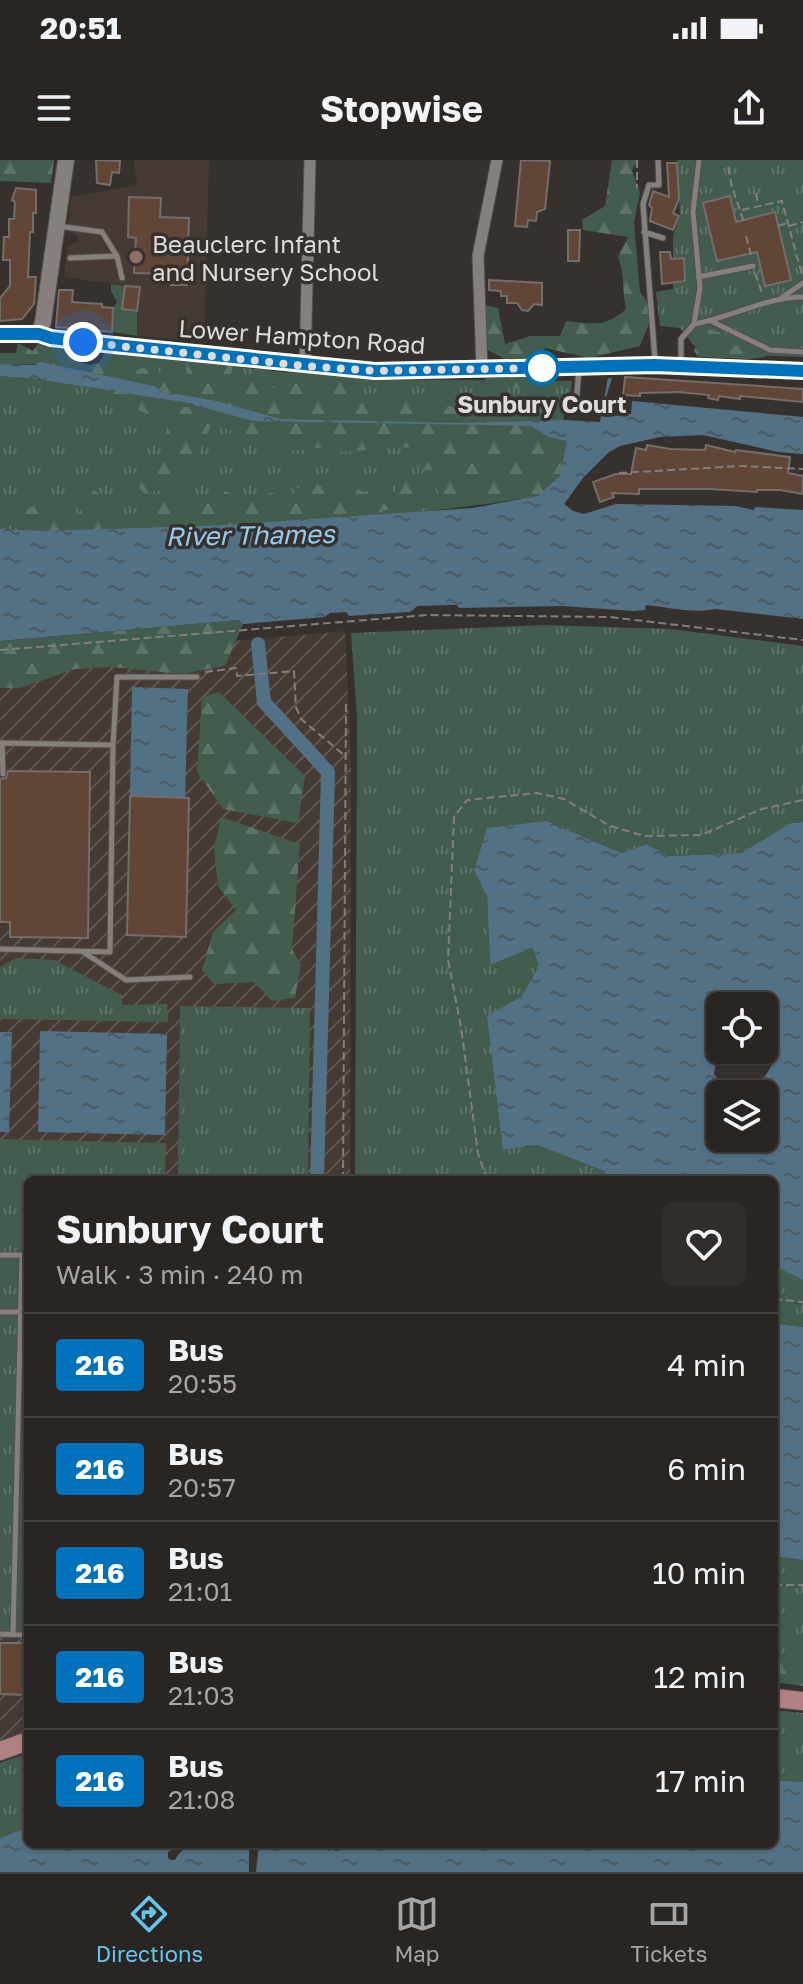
<!DOCTYPE html>
<html lang="en">
<head>
<meta charset="utf-8">
<style>
  body { margin:0; font-family:"Golos Text",sans-serif; background:#312d2a; color:#f1f3f6; height:100vh; display:flex; flex-direction:column; font-size:30px; white-space:nowrap }
  * { box-sizing:border-box; margin:0 }
  p { font-size:26px; color:#a5a5a5 }
  .icon { flex:none; width:44px; height:44px; fill:none; stroke:currentColor; stroke-width:2; stroke-linecap:round; stroke-linejoin:round }
  .map { position:relative; flex:1; overflow:hidden }
  .side { position:absolute; left:24px; top:1016px; width:754px; height:672px; display:flex; flex-direction:column; background:#292522; border-radius:12px; box-shadow:0 2px 6px #0004,0 0 0 2px #454240 }
  .side>* { flex:none }
  .badge { padding:0 16px; border-radius:6px; font-size:28px; line-height:52px }
  .tools { position:absolute; left:706px; top:832px; display:grid; gap:16px }
  .tools a { display:grid; place-items:center; width:72px; height:72px; border-radius:12px; background:#292522; box-shadow:0 2px 6px #0004,0 0 0 2px #454240; font-size:40px }
  .you { position:absolute; width:40px; height:40px; margin:-20px; border:6px solid #fff; border-radius:50%; background:#1a73e8; box-shadow:0 0 0 12px #1a73e833 }
  .map>.badge { position:absolute; translate:-50% -50%; box-shadow:0 0 0 4px #fff }
  .round { display:grid; place-items:center; flex:none; width:84px; height:84px; border-radius:12px; background:#312d2a }
  .head { display:flex; align-items:center; justify-content:space-between; height:136px; padding:0 32px }
  h1 { font-size:38px; font-weight:700; line-height:60px }
  ul { padding:0; list-style:none }
  li { display:flex; align-items:center; gap:24px; height:104px; padding:0 32px; border-top:2px solid #454240 }
  li div { flex:1 }
  li b { display:block; font-size:30px }
  li em { font-style:normal }
  li .badge { min-width:88px; font-weight:700; text-align:center }
  .status { display:flex; justify-content:space-between; align-items:center; height:56px; padding:0 40px; background:#292522; direction:ltr }
  .status svg { height:22px; fill:currentColor }
  header { display:flex; justify-content:space-between; align-items:center; height:104px; padding:0 32px; background:#292522; font-size:36px; font-weight:700 }
  .tabs { display:flex; justify-content:space-around; align-items:center; height:112px; border-top:2px solid #454240; background:#292522; font-size:22px; color:#a5a5a5 }
  .tabs a { display:grid; justify-items:center; gap:4px }
  .tabs .current { color:#65c5ee }
  .map>svg:first-child { display:block }
</style>
</head>
<body>
<div class="status"><b>20:51</b><svg viewBox="0 0 49 12"><path d="M0 12V9h3v3zM5 12V6h3v6zM10 12V3h3v9zM15 12V0h3v12zM26 1h20v11H26zM47 4h2v5h-2z"/></svg></div>
<header><svg class="icon" aria-label="menu" viewBox="0 0 24 24"><path d="M4 6h16M4 12h16M4 18h16"/></svg>Stopwise<svg class="icon" aria-label="share" viewBox="0 0 24 24"><path d="M12 15V3M7 8l5-5 5 5M5 13v7h14v-7"/></svg></header>
<div class="map">
<svg width="803" height="1712" viewBox="0 0 803 1712">
  <defs>
    <pattern id="industrial-furrows" width="10" height="10" patternUnits="userSpaceOnUse" patternTransform="scale(2)"><rect width="10" height="10" fill="#453a34"/><path d="M-1 1l2-2M0 10L10 0M9 11l2-2" fill="none" stroke="#5f5651"/></pattern>
    <pattern id="grass-tufts" width="24" height="20" patternUnits="userSpaceOnUse" patternTransform="scale(2)"><rect width="24" height="20" fill="#425c4e"/><path d="M3 7l-1-3M5 7V3M7 7l1-3M15 17l-1-3M17 17v-4M19 17l1-3" fill="none" stroke="#5d7367"/></pattern>
    <pattern id="forest-firs" width="22" height="20" patternUnits="userSpaceOnUse" patternTransform="scale(2)"><rect width="22" height="20" fill="#425c4e"/><path d="M5 1l3.5 6h-7zM16 11l3.5 6h-7z" fill="#5d7367"/></pattern>
    <pattern id="water-ripples" width="26" height="14" patternUnits="userSpaceOnUse" patternTransform="scale(2)"><rect width="26" height="14" fill="#537184"/><path d="M2 4q2-2 4 0t4 0M15 11q2-2 4 0t4 0" fill="none" stroke="#4b5a62"/></pattern>
  </defs>
  <rect width="100%" height="100%" fill="#37312e"/>
  <path fill="#453a34" d="M 134,0 L 209,0 L 204,182 L 137,176 L 139,127 L 64,117 L 67,87 L 79,81 L 75,74 L 68,72 L 71,37 L 137,25 Z"/>
  <path fill="url(#industrial-furrows)" d="M 345,471 L 351,604 L 350,1020 L 28,1020 L 28,1571 L 0,1581 L 0,501 Z"/>
  <path fill="url(#grass-tufts)" d="M 677,0 L 803,0 L 803,197 L 700,193 L 680,168 L 660,166 L 656,132 L 673,129 L 673,76 L 680,56 Z
    M 104,191 L 308,215 L 373,219 L 572,221 L 569,249 L 463,254 L 205,235 L 103,209 Z
    M 0,216 L 30,218 L 183,242 L 254,261 L 531,266 L 538,336 C 375,364 207,365 42,371 L 0,369 Z
    M 543,465 L 671,469 L 803,486 L 803,662 L 791,663 L 741,693 L 669,696 L 647,684 L 621,693 L 547,661 L 474,711 L 487,736 L 490,805 L 532,788 L 539,806 L 521,837 L 503,990 L 537,985 L 604,1011 L 608,1020 L 355,1020 L 357,557 L 351,473 Z
    M 16,798 L 54,800 L 122,835 L 122,845 L 167,844 L 168,862 L 0,859 L 0,807 Z
    M 180,846 L 310,848 L 308,1020 L 178,1020 Z
    M 0,979 L 166,983 L 165,1020 L 28,1020 L 28,1472 L 0,1471 Z
    M 774,1106 L 803,1120 L 803,1167 L 779,1164 L 774,1167 Z
    M 774,1396 L 803,1400 L 803,1500 L 774,1495 Z
    M 774,1550 L 803,1553 L 803,1622 L 774,1620 Z
    M 28,1593 L 28,1667 L 0,1678 L 0,1603 Z"/>
  <path fill="url(#forest-firs)" d="M 0,0 L 54,0 L 51,23 L 0,21 Z
    M 612,0 L 638,0 L 632,10 L 640,32 L 634,62 L 640,132 L 654,151 L 640,186 L 589,198 L 545,188 L 537,201 L 505,199 L 485,189 L 484,145 L 498,148 L 505,184 L 530,176 L 560,176 L 566,161 C 592,164 605,168 626,149 C 622,131 625,114 618,97 L 628,77 L 583,70 L 582,60 L 605,46 Z
    M 702,166 L 720,173 L 724,185 C 740,188 748,179 765,191 L 765,197 L 749,199 L 698,197 L 694,191 L 696,186 L 691,182 L 690,176 L 694,169 Z
    M 42,178 L 81,184 L 80,202 L 90,205 L 99,203 L 107,189 L 124,194 L 115,206 L 131,211 L 153,206 L 170,223 L 186,222 L 187,196 L 234,201 L 231,215 L 248,216 L 261,205 L 269,209 L 258,226 L 278,228 L 286,212 L 361,216 L 360,243 L 383,246 L 389,238 L 434,234 L 441,246 L 453,247 L 465,234 L 474,241 L 487,233 L 501,243 L 521,246 L 522,230 L 485,221 L 485,212 L 531,211 L 539,237 L 565,249 L 563,262 L 591,289 L 541,352 L 522,344 L 523,328 L 536,322 L 525,314 L 517,318 L 515,335 C 503,340 496,342 484,335 L 470,341 L 459,335 L 453,344 L 442,343 L 435,325 L 441,320 L 456,319 L 452,313 L 421,309 L 424,290 L 402,287 L 344,292 L 316,288 L 290,291 L 282,278 L 264,282 L 211,264 C 210,273 188,315 181,322 C 174,329 160,330 150,332 L 152,337 L 175,333 L 186,341 L 191,359 L 175,371 L 151,370 L 146,357 L 148,338 L 138,326 L 140,309 L 162,300 L 169,256 L 179,247 L 193,247 L 194,237 L 175,239 L 176,244 L 169,251 L 152,256 L 118,242 L 103,227 L 75,223 L 70,230 L 44,232 L 41,224 C 26,221 15,225 0,224 L 0,211 L 41,221 L 46,210 L 109,217 L 44,204 L 0,204 L 0,193 L 16,193 L 18,183 L 33,191 Z
    M 410,318 L 426,320 L 432,333 L 418,355 C 396,347 380,347 363,364 L 307,357 L 296,367 L 216,379 L 208,362 L 198,359 L 199,346 L 225,331 C 231,333 239,338 244,339 C 263,340 268,323 287,342 L 304,321 L 334,329 L 345,322 L 364,332 L 383,323 L 394,332 Z
    M 94,330 L 111,342 L 110,374 L 33,373 L 13,366 L 13,353 L 50,341 L 66,359 L 77,360 L 84,338 Z
    M 239,460 L 243,464 L 225,506 L 181,514 L 112,507 L 75,509 L 20,528 L 0,528 L 0,481 Z
    M 219,532 L 305,616 L 298,663 L 223,649 L 197,612 L 202,537 Z
    M 221,657 L 300,684 L 292,789 L 301,805 L 295,838 L 272,841 L 254,822 L 214,824 L 202,810 L 213,772 L 236,750 L 218,726 L 214,689 Z
    M 774,1495 L 803,1500 L 803,1526 L 774,1522 Z"/>
  <path fill="#425c4e" d="M 111,124 L 125,126 L 122,149 L 137,151 L 137,176 L 112,172 L 113,148 L 117,142 L 111,131 Z"/>
  <path fill="url(#water-ripples)" fill-rule="evenodd" d="M 40,202 L 154,226 L 163,232 L 217,241 L 280,259 L 460,263 L 566,260 L 600,262 L 608,218 L 612,218 L 605,241 L 605,257 L 631,254 L 632,241 L 803,257 L 803,294 L 778,292 L 703,275 L 660,277 L 620,286 L 609,292 L 583,318 L 564,344 L 573,351 L 584,354 L 616,344 L 736,346 L 753,350 L 756,347 L 803,350 L 803,459 L 715,449 C 692,454 669,447 646,445 L 645,450 L 634,451 L 561,446 L 459,448 L 457,445 L 451,445 L 418,446 L 410,452 L 349,456 L 346,452 L 330,453 L 325,457 L 243,464 L 239,460 L 0,481 L 0,369 L 42,371 L 225,365 L 472,348 L 538,336 L 560,316 L 567,281 L 549,277 L 531,266 L 254,261 L 183,242 L 30,218 L 0,216 L 0,204 L 35,205 Z
    M 132,527 L 188,529 L 185,638 L 130,636 Z
    M 547,661 L 621,693 L 647,684 L 669,696 L 741,693 L 791,663 L 803,662 L 803,1120 L 774,1106 L 774,1020 L 608,1020 L 604,1011 L 537,985 L 503,990 L 487,856 L 521,837 L 539,806 L 532,788 L 490,805 L 487,736 L 474,711 L 487,668 ZM 720,846 L 764,846 L 764,887 L 777,890 C 768,922 758,925 726,932 L 714,914 L 718,890 L 744,893 L 747,890 L 720,890 ZM 720,934 L 764,934 L 764,978 L 720,978 Z
    M 40,871 L 167,874 L 165,975 L 38,972 Z
    M 0,872 L 12,872 L 9,972 L 0,972 Z
    M 779,1164 L 803,1167 L 803,1400 L 774,1396 L 774,1167 Z
    M 774,1620 L 803,1622 L 803,1712 L 256,1712 L 259,1684 L 330,1684 L 335,1691 L 340,1690 L 341,1684 L 774,1684 Z
    M 28,1667 L 28,1684 L 183,1684 L 168,1692 L 168,1698 L 171,1700 L 175,1700 C 187,1675 225,1684 249,1684 L 249,1712 L 0,1712 L 0,1678 Z"/>
  <g fill="none" stroke-linecap="round" stroke-linejoin="round">
    <path stroke="#537184" stroke-width="14" d="M 258,484 L 264,542 L 328,612 L 317,1020"/>
  </g>
  <path fill="#614536" stroke="#746d6a" stroke-width="2" d="M 96,0 L 120,1 L 119,13 L 112,12 L 110,25 L 97,23 Z
    M 521,0 L 550,1 L 545,49 L 537,52 L 536,61 L 528,60 L 527,67 L 515,66 Z
    M 667,3 L 677,3 L 679,39 L 673,53 L 679,56 L 673,70 L 650,61 L 652,48 L 649,45 L 653,31 L 669,37 Z
    M 16,28 L 36,30 L 36,53 L 33,53 L 33,72 L 30,72 L 28,117 L 36,117 L 34,144 L 22,159 L 0,161 L 0,138 L 10,126 L 10,100 L 3,100 L 4,77 L 9,77 L 9,59 L 14,59 L 15,42 L 12,40 Z
    M 730,36 L 736,62 L 775,52 L 791,120 L 765,126 L 757,92 L 717,101 L 703,43 Z
    M 129,37 L 161,38 L 160,57 L 189,58 L 187,125 L 171,125 L 172,114 L 134,113 L 136,78 L 128,77 Z
    M 568,70 L 580,70 L 579,101 L 568,101 Z
    M 660,92 L 670,92 L 671,99 L 684,98 L 685,121 L 662,124 Z
    M 489,120 L 542,123 L 542,145 L 534,144 L 528,151 L 522,150 L 517,143 L 507,143 L 507,136 L 501,136 L 501,131 L 489,130 Z
    M 125,126 L 140,127 L 137,151 L 122,149 Z
    M 59,130 L 73,130 L 72,142 L 102,144 L 102,147 L 113,148 L 112,172 L 56,167 Z
    M 625,217 L 803,229 L 803,242 L 740,236 L 740,239 L 719,236 L 718,240 L 708,238 L 709,235 L 679,232 L 640,233 L 640,236 L 623,235 Z
    M 647,285 L 670,289 L 705,290 L 706,285 L 735,292 L 736,290 L 790,297 L 788,313 L 803,316 L 803,334 L 780,330 L 757,330 L 757,332 L 710,329 L 639,329 L 639,334 L 612,333 L 614,337 L 600,342 L 593,322 L 616,314 L 631,314 L 636,288 L 646,290 Z
    M 8,611 L 90,612 L 88,778 L 10,777 L 10,762 L 0,762 L 0,619 L 6,618 Z
    M 130,636 L 189,638 L 186,777 L 127,775 Z
    M 0,1483 L 28,1483 L 28,1535 L 0,1534 Z"/>
  <g fill="none" stroke-linecap="round" stroke-linejoin="round">
    <g stroke="#544f4d" stroke-width="7">
      <path id="lane" d="M 58,66 L 102,72 L 117,96 L 122,118
        M 644,72 L 663,78
        M 70,98 L 117,96
        M 698,117 L 753,106
        M 781,138 L 803,123
        M 713,162 L 770,190 L 803,192
        M 694,164 L 700,128 L 693,52 L 699,0
        M 655,200 L 643,44 L 649,25 L 659,25 L 658,0
        M 681,205 L 681,179 L 694,164 C 730,158 766,137 803,137
        M 576,246 L 579,208
        M 0,583 L 113,585
        M 2,583 L 3,614
        M 0,789 L 110,792 L 113,585 L 117,517 L 197,517
        M 83,792 L 126,820 L 190,817
        M 0,1095 L 28,1095
        M 0,1152 L 28,1152
        M 0,1474 L 28,1475
        M 13,1474 L 22,1095"/>
    </g>
    <g stroke="#544f4d" stroke-width="13">
      <path id="street" d="M 305,206 L 310,0
        M 482,209 L 478,96 L 497,0"/>
    </g>
    <g stroke="#544f4d" stroke-width="18">
      <path id="secondary" d="M 0,174 L 39,174 L 51,178 L 114,185 L 375,211 L 655,205 L 803,211
        M 39,174 L 43,162 L 66,0"/>
    </g>
    <g stroke="#544f4d" stroke-width="20">
      <path id="primary" d="M 774,1538 L 803,1541
        M 0,1591 L 28,1581"/>
    </g>
    <path stroke="#837e7c" stroke-width="2" stroke-dasharray="8 4" stroke-linecap="butt" d="M 637,0 L 637,28
      M 728,7 L 732,27 L 744,62
      M 756,33 L 758,44
      M 742,50 L 782,41 L 802,115
      M 778,66 L 787,63
      M 789,66 L 803,62
      M 746,76 L 751,95
      M 755,113 L 762,133
      M 619,313 L 741,306 L 803,309
      M 0,490 L 427,455 L 610,457 L 803,480
      M 205,512 L 236,508 L 237,516 L 294,511 L 296,547 L 301,559 L 344,595
      M 343,1020 L 346,542
      M 487,1020 L 478,993 L 461,867 L 448,800 L 454,657 L 467,640 L 537,633 L 564,639 L 610,666 L 645,676 L 701,675 L 762,649 L 803,640
      M 774,1139 L 803,1142
      M 774,1425 L 803,1425"/>
    <use href="#lane" stroke="#86807c" stroke-width="5"/>
    <use href="#street" stroke="#86807c" stroke-width="11"/>
    <use href="#secondary" stroke="#86807c" stroke-width="16"/>
    <use href="#primary" stroke="#b28283" stroke-width="18"/>
  </g>
  <g fill="none" stroke-linecap="round" stroke-linejoin="round">
    <g stroke="#fff" stroke-width="18">
      <path id="line" d="M 0,174 L 39,174 L 51,178 L 114,185 L 375,211 L 655,205 L 803,211"/>
    </g>
    <use href="#line" stroke="#0072bc" stroke-width="12"/>
    <path stroke="#dfdbd9" stroke-width="8" stroke-dasharray="0 14.4" d="M 83,182 L 305,206 L 375,211 L 542,208"/>
  </g>
  <circle fill="#8d6e63" stroke="#37312e" stroke-width="3" cx="136" cy="97" r="8"/>
  <circle fill="#fff" stroke="#0072bc" stroke-width="4" cx="542" cy="208" r="16"/>
  <g text-anchor="middle" dominant-baseline="central" stroke-width="7" stroke-linejoin="round" paint-order="stroke">
    <g font-size="24" fill="#dfdbd9" stroke="#37312e" text-anchor="start">
      <text x="152" y="83">Beauclerc Infant<tspan x="152" dy="28">and Nursery School</tspan></text>
    </g>
    <g font-size="24" fill="#dfdbd9" stroke="#37312e">
      <text transform="translate(302 176) rotate(4)">Lower Hampton Road</text>
    </g>
    <g font-size="24" font-weight="bold" fill="#dfdbd9" stroke="#37312e">
      <text x="542" y="243">Sunbury Court</text>
    </g>
    <g font-size="26" font-style="italic" fill="#94cbef" stroke="#37312e">
      <text transform="translate(250 375) rotate(-1)">River Thames</text>
    </g>
  </g>
</svg>
<div class="tools">
<a><svg class="icon" aria-label="locate" viewBox="0 0 24 24"><circle cx="12" cy="12" r="6"/><path d="M12 2v4M12 18v4M2 12h4M18 12h4"/></svg></a>
<a><svg class="icon" aria-label="layers" viewBox="0 0 24 24"><path d="M12 4l9 5-9 5-9-5zM3 14l9 5 9-5"/></svg></a>
</div>
<div class="you" style="left:83px;top:182px"></div>
<section class="side">
<div class="head"><div><h1>Sunbury Court</h1><p>Walk · 3 min · 240 m</p></div><a class="round"><svg class="icon" aria-label="heart" viewBox="0 0 24 24"><path d="M12 20l-8-8c-3-5 5-10 8-4 3-6 11-1 8 4z"/></svg></a></div>
<ul>
<li><span class="badge" style="background:#0072bc;color:#fff">216</span><div><b>Bus</b><p>20:55</p></div><em>4 min</em></li>
<li><span class="badge" style="background:#0072bc;color:#fff">216</span><div><b>Bus</b><p>20:57</p></div><em>6 min</em></li>
<li><span class="badge" style="background:#0072bc;color:#fff">216</span><div><b>Bus</b><p>21:01</p></div><em>10 min</em></li>
<li><span class="badge" style="background:#0072bc;color:#fff">216</span><div><b>Bus</b><p>21:03</p></div><em>12 min</em></li>
<li><span class="badge" style="background:#0072bc;color:#fff">216</span><div><b>Bus</b><p>21:08</p></div><em>17 min</em></li>
</ul>
</section>
</div>
<nav class="tabs">
<a class="current"><svg class="icon" aria-label="directions" viewBox="0 0 24 24"><path d="M12 3l9 9-9 9-9-9zM9 14v-3h6M13 9l2 2-2 2"/></svg>Directions</a>
<a><svg class="icon" aria-label="map" viewBox="0 0 24 24"><path d="M3 6l6-2 6 2 6-2v14l-6 2-6-2-6 2zM9 4v14M15 6v14"/></svg>Map</a>
<a><svg class="icon" aria-label="tickets" viewBox="0 0 24 24"><path d="M3 7h18v10H3zM15 7v10"/></svg>Tickets</a>
</nav>
</body>
</html>
